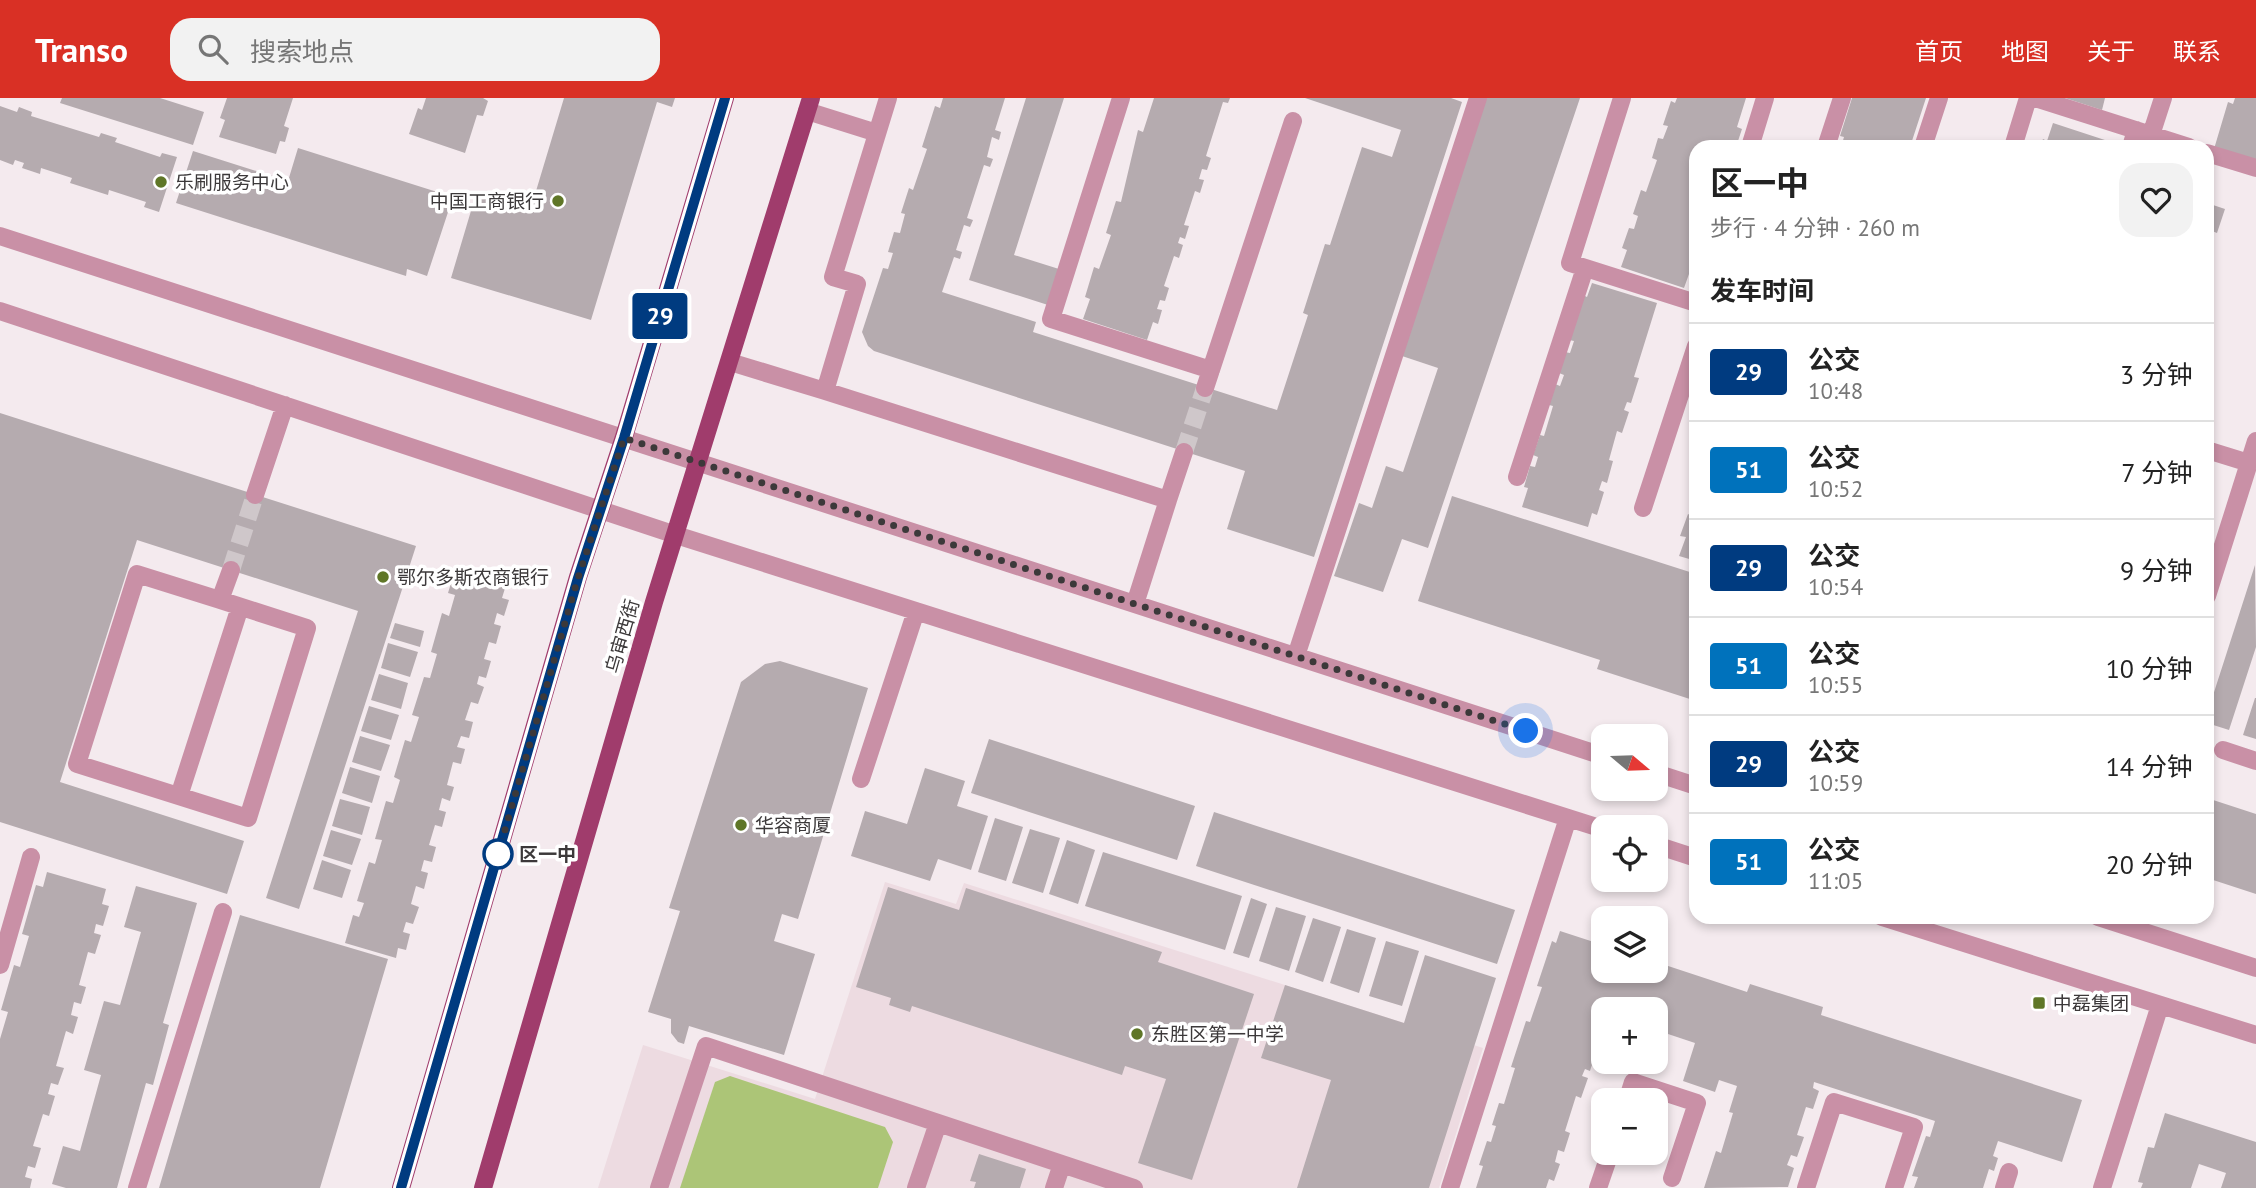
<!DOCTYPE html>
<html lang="zh">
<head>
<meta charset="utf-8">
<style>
  body { margin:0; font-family:"PT Sans","Noto Sans SC",sans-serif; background:#f2f2f2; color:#222; height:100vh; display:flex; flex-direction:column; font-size:26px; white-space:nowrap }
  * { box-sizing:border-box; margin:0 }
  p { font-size:23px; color:#767676 }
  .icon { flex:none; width:38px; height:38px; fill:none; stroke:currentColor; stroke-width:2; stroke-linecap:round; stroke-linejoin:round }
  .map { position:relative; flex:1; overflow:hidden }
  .details { position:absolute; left:1689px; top:42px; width:525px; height:784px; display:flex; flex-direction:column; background:#fff; border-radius:21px; box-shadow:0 4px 10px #0003 }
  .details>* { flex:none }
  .badge { padding:0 14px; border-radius:5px; font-size:24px; line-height:46px }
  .needle { width:46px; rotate:109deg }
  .buttons { position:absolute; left:1591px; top:626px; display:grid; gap:14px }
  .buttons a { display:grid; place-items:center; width:77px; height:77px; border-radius:14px; background:#fff; box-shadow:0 4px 10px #0003; font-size:35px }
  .you { position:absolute; width:35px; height:35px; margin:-18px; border:5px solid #fff; border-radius:50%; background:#1a73e8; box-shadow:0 0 0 10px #1a73e833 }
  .map>.badge { position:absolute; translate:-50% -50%; box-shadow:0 0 0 4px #fff }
  h2 { padding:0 21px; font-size:26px; line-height:63px }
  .round { display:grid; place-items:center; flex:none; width:74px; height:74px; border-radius:21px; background:#f2f2f2 }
  .headline { display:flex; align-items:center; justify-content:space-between; height:119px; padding:0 21px }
  h1 { font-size:33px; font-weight:700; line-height:52px }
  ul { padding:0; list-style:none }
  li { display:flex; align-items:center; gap:21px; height:98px; padding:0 21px; border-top:2px solid #e0e0e0 }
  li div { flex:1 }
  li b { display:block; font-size:26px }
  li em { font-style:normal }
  li .badge { min-width:77px; font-weight:700; text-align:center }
  header { display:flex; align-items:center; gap:42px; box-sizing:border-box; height:98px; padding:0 35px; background:#d93025; color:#fff }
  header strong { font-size:33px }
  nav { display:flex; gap:38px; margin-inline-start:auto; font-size:24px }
  .search { width:490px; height:63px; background:#f2f2f2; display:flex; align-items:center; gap:18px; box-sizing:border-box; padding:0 24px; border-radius:21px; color:#767676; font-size:26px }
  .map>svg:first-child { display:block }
</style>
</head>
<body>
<header>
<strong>Transo</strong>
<div class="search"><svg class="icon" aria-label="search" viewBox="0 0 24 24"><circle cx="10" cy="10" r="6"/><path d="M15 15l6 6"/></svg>搜索地点</div>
<nav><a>首页</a><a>地图</a><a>关于</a><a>联系</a></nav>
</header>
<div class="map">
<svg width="2256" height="1090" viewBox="0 0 2256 1090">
  <rect width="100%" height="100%" fill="#f4eaee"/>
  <path fill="#eddbe1" d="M 885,784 L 956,806 L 964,785 L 1483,950 L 1439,1090 L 598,1090 L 643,947 L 815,1001 Z"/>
  <path fill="#acc577" d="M 730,978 L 885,1029 L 893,1044 L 878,1090 L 680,1090 L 715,984 Z"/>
  <path fill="#b5abaf" d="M 62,0 L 160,0 L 204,14 L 193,47 L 60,5 Z
    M 227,0 L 293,0 L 284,28 L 289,30 L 285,44 L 280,43 L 276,56 L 219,39 L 225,22 L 220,20 Z
    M 426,0 L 483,0 L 488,3 L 483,18 L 477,17 L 465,55 L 409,36 L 418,10 L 422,12 Z
    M 564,0 L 675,0 L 672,9 L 657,4 L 591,222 L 451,180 L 476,96 L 530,113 Z
    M 943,0 L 1005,0 L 995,32 L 1001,34 L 999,42 L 992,39 L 987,59 L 993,61 L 990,69 L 984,67 L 967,120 L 973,122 L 970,129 L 964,127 L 956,152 L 962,154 L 960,161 L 954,159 L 942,194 L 1036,224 L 1033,234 L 1277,312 L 1308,217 L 1303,215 L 1325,146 L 1330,147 L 1362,49 L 1392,59 L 1401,32 L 1305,0 L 1451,0 L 1462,4 L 1314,459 L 1227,431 L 1245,373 L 874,253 L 868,248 L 862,234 L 883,170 L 888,171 L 893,155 L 888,154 L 894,134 L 900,135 L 905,116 L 901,115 L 909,90 L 913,92 L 927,51 L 922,49 L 935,8 L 940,10 Z
    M 1026,0 L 1064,0 L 1014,157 L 1059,171 L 1048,207 L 969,182 Z
    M 1154,0 L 1230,0 L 1228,5 L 1223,4 L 1206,58 L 1211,60 L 1207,72 L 1202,71 L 1199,81 L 1204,82 L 1200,95 L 1195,93 L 1184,127 L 1189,128 L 1185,141 L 1180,139 L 1178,145 L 1183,147 L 1179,160 L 1174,158 L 1164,188 L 1169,190 L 1165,203 L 1160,202 L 1157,211 L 1162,212 L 1158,226 L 1153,224 L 1147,242 L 1083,221 L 1090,201 L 1085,199 L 1094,169 L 1099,171 L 1111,137 L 1106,135 L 1116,103 L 1121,104 L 1138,32 L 1143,34 Z
    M 1485,0 L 1580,0 L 1428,450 L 1402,441 L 1383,494 L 1334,478 L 1359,405 L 1372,410 L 1386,368 L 1403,374 L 1438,270 L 1399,257 Z
    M 1677,0 L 1746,0 L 1737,29 L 1742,31 L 1736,49 L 1696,49 L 1696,173 L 1694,178 L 1689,176 L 1684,190 L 1621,169 L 1627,152 L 1622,150 L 1629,130 L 1634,131 L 1638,118 L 1633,116 L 1641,92 L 1646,94 L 1657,62 L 1652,60 L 1658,40 L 1663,41 L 1668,28 L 1663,27 L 1671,3 L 1675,5 Z
    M 1852,0 L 1926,0 L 1910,49 L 1841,49 L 1844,39 L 1840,38 Z
    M 2065,0 L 2105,0 L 2102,12 Z
    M 2235,0 L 2256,0 L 2256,64 L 2214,51 L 2228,4 L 2233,6 Z
    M 0,8 L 17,14 L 19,9 L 32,14 L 31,18 L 99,39 L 101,35 L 117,40 L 115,44 L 160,59 L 162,55 L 177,59 L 159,114 L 144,109 L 146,104 L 109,92 L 108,97 L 70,85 L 72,80 L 41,70 L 40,76 L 22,70 L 24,65 L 15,62 L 13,67 L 0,62 Z
    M 2053,25 L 2114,45 L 2113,49 L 2040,49 L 2043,41 L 2047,43 Z
    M 298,50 L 453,99 L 427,178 L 407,171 L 406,178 L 176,105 L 193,53 L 288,83 Z
    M 2207,105 L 2225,111 L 2217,135 L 2207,131 Z
    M 1592,185 L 1657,205 L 1634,279 L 1639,280 L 1631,305 L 1627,304 L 1624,312 L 1629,314 L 1622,335 L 1617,333 L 1609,362 L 1613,363 L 1607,385 L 1602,383 L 1599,392 L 1604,394 L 1597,417 L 1592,415 L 1588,429 L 1522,409 L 1528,390 L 1524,389 L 1530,368 L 1535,369 L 1538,359 L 1533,357 L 1540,337 L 1544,338 L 1553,308 L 1549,307 L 1555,286 L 1560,288 L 1564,277 L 1559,275 L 1565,254 L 1570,255 L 1574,243 L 1569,242 L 1583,197 L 1587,199 Z
    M 0,315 L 416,448 L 299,811 L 266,800 L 358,513 L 137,442 L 60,684 L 244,743 L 227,796 L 0,724 Z
    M 1452,398 L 1696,476 L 1696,603 L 1597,571 L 1600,562 L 1418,503 Z
    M 1696,408 L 1696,463 L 1679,458 L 1686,439 L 1680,438 L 1688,416 L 1692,418 Z
    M 2255,467 L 2256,549 L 2229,632 L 2207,625 L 2207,616 Z
    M 455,472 L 506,487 L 502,500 L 509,502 L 504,518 L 497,515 L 494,526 L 501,528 L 496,546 L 489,544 L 484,561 L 491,563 L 486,580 L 479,578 L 477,586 L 484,589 L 478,606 L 471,604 L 465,622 L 473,624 L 469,640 L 461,638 L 457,649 L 465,651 L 461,666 L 453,664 L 447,687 L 454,689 L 450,703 L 442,700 L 439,712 L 446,714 L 442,729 L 435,727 L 429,747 L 436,749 L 432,764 L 424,762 L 421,773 L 428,775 L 424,791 L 416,788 L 411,806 L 419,809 L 413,826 L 406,824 L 403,834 L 410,836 L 406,852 L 398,850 L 396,860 L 345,845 L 353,817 L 359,819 L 364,805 L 357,803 L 369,764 L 375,766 L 382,742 L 375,741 L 386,703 L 393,705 L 400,682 L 394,679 L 405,642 L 411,644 L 419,619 L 412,617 L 424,579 L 430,580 L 437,556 L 431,554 L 442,515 L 449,518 L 455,497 L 448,495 Z
    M 395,525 L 424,533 L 420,549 L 390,540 Z
    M 388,545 L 418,554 L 410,579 L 381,570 Z
    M 780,563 L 868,590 L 798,821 L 782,816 L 774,843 L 815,856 L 784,957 L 689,928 L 684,946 L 678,944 L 671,935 L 671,921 L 648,914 L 680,813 L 669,810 L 741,584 L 765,566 Z
    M 379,576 L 408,585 L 401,611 L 371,602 Z
    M 2255,600 L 2256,600 L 2256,641 L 2243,637 Z
    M 369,608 L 399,617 L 391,642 L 361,633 Z
    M 360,638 L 390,647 L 381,673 L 352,664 Z
    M 989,641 L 1195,708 L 1177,762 L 971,695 Z
    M 350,669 L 380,678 L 372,705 L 342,695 Z
    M 925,670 L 965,683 L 957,708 L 988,718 L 971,772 L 938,761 L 930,783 L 851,758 L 865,713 L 907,726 Z
    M 2207,700 L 2256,716 L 2256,796 L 2207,780 Z
    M 340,701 L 370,709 L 362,737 L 332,728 Z
    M 1214,714 L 1515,812 L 1497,866 L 1196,768 Z
    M 995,720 L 1023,729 L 1006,783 L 978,774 Z
    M 1030,731 L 1060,740 L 1043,795 L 1012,785 Z
    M 331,732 L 361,741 L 352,767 L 323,758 Z
    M 1067,742 L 1095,752 L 1078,806 L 1049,796 Z
    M 1103,754 L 1242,798 L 1225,852 L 1085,808 Z
    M 322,762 L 351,772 L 342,800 L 313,791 Z
    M 47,774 L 106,791 L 102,806 L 109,808 L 103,828 L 96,826 L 94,835 L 101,837 L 95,856 L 88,854 L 79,887 L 86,889 L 81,906 L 74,904 L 71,917 L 78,919 L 73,936 L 66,933 L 56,968 L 64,970 L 58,987 L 51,985 L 48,996 L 55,998 L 49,1018 L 43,1016 L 33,1048 L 41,1050 L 35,1070 L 28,1068 L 25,1079 L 32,1081 L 30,1090 L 0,1090 L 0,941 L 8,914 L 1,912 L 14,867 L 20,869 L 29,838 L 22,836 L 36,787 L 43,789 Z
    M 136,788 L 197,805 L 163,925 L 169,927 L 153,987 L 146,985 L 117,1090 L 66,1090 L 52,1086 L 63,1048 L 80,1053 L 101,977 L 84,972 L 104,903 L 120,907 L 141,834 L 124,829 Z
    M 888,789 L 959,812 L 966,790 L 1162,854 L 1158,864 L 1254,896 L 1192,1082 L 1138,1065 L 1166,981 L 1125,968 L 1122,977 L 912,908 L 910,914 L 889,907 L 891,900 L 856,889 Z
    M 1251,800 L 1267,806 L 1249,860 L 1233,855 Z
    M 1276,809 L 1306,818 L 1289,873 L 1259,863 Z
    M 240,817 L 388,861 L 320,1090 L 159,1090 Z
    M 1313,820 L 1341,829 L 1323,884 L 1295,874 Z
    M 1347,831 L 1376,840 L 1359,895 L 1330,885 Z
    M 1560,833 L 1603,847 L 1603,873 L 1656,873 L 1656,864 L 1747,894 L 1750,886 L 1823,909 L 1821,917 L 2082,1002 L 2062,1064 L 1998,1043 L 1993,1058 L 1998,1060 L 1994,1073 L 1989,1071 L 1983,1090 L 1914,1090 L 1918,1079 L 1912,1078 L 1926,1038 L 1930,1039 L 1935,1023 L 1814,984 L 1813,990 L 1819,993 L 1813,1011 L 1806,1009 L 1797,1037 L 1804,1039 L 1797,1059 L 1791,1057 L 1787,1067 L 1794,1070 L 1788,1089 L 1704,1090 L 1716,1053 L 1721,1055 L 1733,1015 L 1729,1014 L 1737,988 L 1719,982 L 1715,994 L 1683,983 L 1695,945 L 1656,932 L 1656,912 L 1603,912 L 1592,949 L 1597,951 L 1590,973 L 1585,971 L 1582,978 L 1588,980 L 1581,1000 L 1576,998 L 1565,1033 L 1570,1035 L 1564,1054 L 1558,1052 L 1555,1064 L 1560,1066 L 1554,1083 L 1549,1081 L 1546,1090 L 1476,1090 L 1483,1068 L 1479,1067 L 1487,1043 L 1491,1044 L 1496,1028 L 1492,1027 L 1499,1005 L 1504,1006 L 1515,970 L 1511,969 L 1526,923 L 1530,924 L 1542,889 L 1537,888 L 1552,843 L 1556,845 Z
    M 1386,843 L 1419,853 L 1402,908 L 1369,898 Z
    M 1425,857 L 1496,880 L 1429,1090 L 1297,1090 L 1331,982 L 1261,960 L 1285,887 L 1404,925 Z
    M 2165,1015 L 2256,1044 L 2256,1090 L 2221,1090 L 2226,1075 L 2199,1066 L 2191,1090 L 2141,1090 L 2143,1085 L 2138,1084 L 2148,1049 L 2154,1050 Z
    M 979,1056 L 1026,1071 L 1020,1090 L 974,1090 L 976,1084 L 970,1083 Z"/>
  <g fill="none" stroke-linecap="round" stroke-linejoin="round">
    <path stroke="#cfc7ca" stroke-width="18" stroke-dasharray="18 9" stroke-linecap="butt" d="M 1184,354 L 1205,290
      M 231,472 L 255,397"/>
    <path stroke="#c990a6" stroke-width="18" d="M 1121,0 L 1051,221 L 1211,272
      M 1622,0 L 1570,165 L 1696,205
      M 2035,0 L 2189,49
      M 807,13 L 877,35
      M 2151,37 L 2163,0
      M 1750,49 L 1765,0
      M 1826,49 L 1842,0
      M 1923,49 L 1939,0
      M 2013,49 L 2028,0
      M 2131,49 L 2136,32
      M 2207,55 L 2256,70
      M 0,138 L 1603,658
      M 0,213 L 676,437 L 1603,731
      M 730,264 L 825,293 L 857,186 L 833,179 L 888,0
      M 1205,290 L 1293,23
      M 825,293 L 1168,402 L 1135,506
      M 2207,352 L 2249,365
      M 1517,379 L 1585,170
      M 255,397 L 285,307
      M 1168,402 L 1184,354
      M 1643,410 L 1696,248
      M 2207,498 L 2256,343
      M 220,502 L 307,530 L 248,720 L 77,666 L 137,476 L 220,502 L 231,472
      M 1296,558 L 1478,0
      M 2223,652 L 2256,663
      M 1656,675 L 1696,688
      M 861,681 L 916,513
      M 179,698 L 240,509
      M 1656,747 L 1696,760
      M 1882,819 L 2256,937
      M 2098,819 L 2256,870
      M 0,867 L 31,759
      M 1627,1003 L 1633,984 L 1697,1005 L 1672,1080
      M 137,1090 L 223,814
      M 659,1090 L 706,948 L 1134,1090
      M 916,1090 L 938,1025
      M 1054,1090 L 1062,1066
      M 1450,1090 L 1568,720
      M 1598,1090 L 1610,1055
      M 1806,1090 L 1834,1004 L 1914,1029 L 1894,1090
      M 2004,1090 L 2009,1074
      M 2102,1090 L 2160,907"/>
    <path stroke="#a03c6c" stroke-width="18" d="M 401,1090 L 578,479 L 624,339 L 725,0
      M 483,1090 L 654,504 L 811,0"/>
  </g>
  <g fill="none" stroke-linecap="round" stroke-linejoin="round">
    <g stroke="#fff" stroke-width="16">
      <path id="line" d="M 401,1090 L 578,480 L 624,340 L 725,0"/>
    </g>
    <use href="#line" stroke="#003b80" stroke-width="10"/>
    <path stroke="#3c393a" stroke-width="7" stroke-dasharray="0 12.6" d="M 498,756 L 578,480 L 624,340 L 1526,633"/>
  </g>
  <g fill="#5f7627" stroke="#fff" stroke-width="2.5">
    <circle cx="161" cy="84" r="7"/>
    <circle cx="558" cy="103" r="7"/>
    <circle cx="383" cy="479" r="7"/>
    <circle cx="741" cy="727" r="7"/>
    <rect x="2032" y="898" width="14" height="14" rx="3.5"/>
    <circle cx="1137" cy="936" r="7"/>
  </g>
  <circle fill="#fff" stroke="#003b80" stroke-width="3.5" cx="498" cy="756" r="14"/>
  <g text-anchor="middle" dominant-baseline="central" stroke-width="7" stroke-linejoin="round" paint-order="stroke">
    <g font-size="19" fill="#3c393a" stroke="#fff" text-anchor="start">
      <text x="175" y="84">乐刷服务中心</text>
      <text x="544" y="103" text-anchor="end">中国工商银行</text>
      <text x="397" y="479">鄂尔多斯农商银行</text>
      <text x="755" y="727">华容商厦</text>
      <text x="2053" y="905">中磊集团</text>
      <text x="1151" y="936">东胜区第一中学</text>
    </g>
    <g font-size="19" fill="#3c393a" stroke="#fff">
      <text transform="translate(622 538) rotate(-74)">乌审西街</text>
    </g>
    <g font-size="19" font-weight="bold" fill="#3c393a" stroke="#fff" text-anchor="start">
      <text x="519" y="756">区一中</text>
    </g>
  </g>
</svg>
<div class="buttons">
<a><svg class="needle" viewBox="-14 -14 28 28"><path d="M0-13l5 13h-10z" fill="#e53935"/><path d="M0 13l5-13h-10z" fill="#767676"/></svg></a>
<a><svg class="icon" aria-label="locate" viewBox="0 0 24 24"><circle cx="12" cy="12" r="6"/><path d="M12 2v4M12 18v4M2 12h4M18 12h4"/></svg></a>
<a><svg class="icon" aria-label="layers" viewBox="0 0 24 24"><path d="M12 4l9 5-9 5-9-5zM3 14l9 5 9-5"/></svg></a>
<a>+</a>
<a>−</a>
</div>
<div class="you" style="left:1526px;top:633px"></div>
<b class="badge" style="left:660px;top:218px;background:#003b80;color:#fff">29</b>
<section class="details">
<div class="headline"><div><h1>区一中</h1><p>步行 · 4 分钟 · 260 m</p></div><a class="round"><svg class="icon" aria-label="heart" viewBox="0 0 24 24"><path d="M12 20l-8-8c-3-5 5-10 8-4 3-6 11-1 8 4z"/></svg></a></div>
<h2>发车时间</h2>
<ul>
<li><span class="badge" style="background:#003b80;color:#fff">29</span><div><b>公交</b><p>10:48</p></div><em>3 分钟</em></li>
<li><span class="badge" style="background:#0072bc;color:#fff">51</span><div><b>公交</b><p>10:52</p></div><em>7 分钟</em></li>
<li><span class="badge" style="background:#003b80;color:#fff">29</span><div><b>公交</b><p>10:54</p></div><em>9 分钟</em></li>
<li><span class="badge" style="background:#0072bc;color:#fff">51</span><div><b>公交</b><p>10:55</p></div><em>10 分钟</em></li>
<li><span class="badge" style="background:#003b80;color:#fff">29</span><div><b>公交</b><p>10:59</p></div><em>14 分钟</em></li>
<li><span class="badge" style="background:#0072bc;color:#fff">51</span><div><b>公交</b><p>11:05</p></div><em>20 分钟</em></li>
</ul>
</section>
</div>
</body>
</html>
